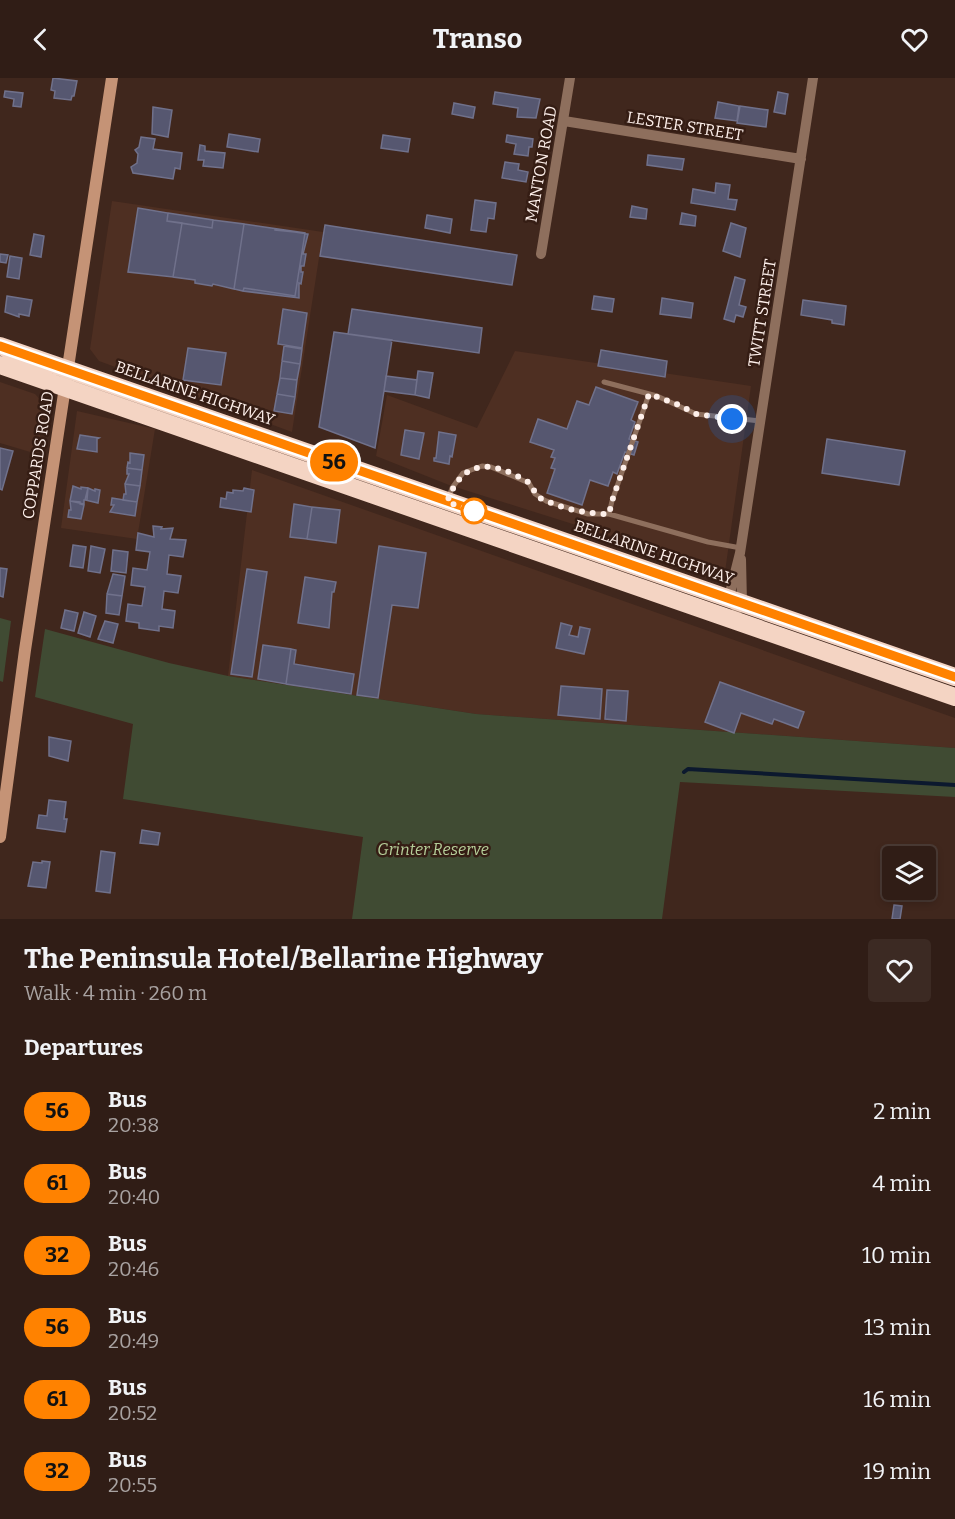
<!DOCTYPE html>
<html lang="en">
<head>
<meta charset="utf-8">
<style>
  body { margin:0; font-family:Bitter,serif; background:#3c2a23; color:#f1f3f6; height:100vh; display:flex; flex-direction:column; font-size:22px; white-space:nowrap }
  * { box-sizing:border-box; margin:0 }
  p { font-size:20px; color:#a8a2a1 }
  .icon { flex:none; width:33px; height:33px; fill:none; stroke:currentColor; stroke-width:2; stroke-linecap:round; stroke-linejoin:round }
  .map { position:relative; height:841px; overflow:hidden }
  .drawer { display:flex; flex-direction:column; background:#301d16; flex:1 }
  .drawer>* { flex:none }
  .badge { padding:0 12px; border-radius:20px; font-size:21px; line-height:39px }
  .tools { position:absolute; left:882px; top:768px; display:grid; gap:12px }
  .tools a { display:grid; place-items:center; width:54px; height:54px; border-radius:6px; background:#301d16; box-shadow:0 3px 9px #0003,0 0 0 2px #4b3b35; font-size:30px }
  .you { position:absolute; width:30px; height:30px; margin:-15px; border:4px solid #fff; border-radius:50%; background:#1a73e8; box-shadow:0 0 0 9px #1a73e833 }
  .map>.badge { position:absolute; translate:-50% -50%; box-shadow:0 0 0 3px #fff }
  h2 { padding:0 24px; font-size:22px; line-height:54px }
  .round { display:grid; place-items:center; flex:none; width:63px; height:63px; border-radius:6px; background:#3c2a23 }
  .overview { display:flex; align-items:center; justify-content:space-between; height:102px; padding:0 24px }
  h1 { font-size:28px; font-weight:700; line-height:45px }
  ul { padding:0; list-style:none }
  li { display:flex; align-items:center; gap:18px; height:72px; padding:0 24px }
  li div { flex:1 }
  li b { display:block; font-size:22px }
  li em { font-style:normal }
  li .badge { min-width:66px; font-weight:700; text-align:center }
  header { display:flex; justify-content:space-between; align-items:center; height:78px; padding:0 24px; background:#301d16; font-size:27px; font-weight:700 }
  .map>svg:first-child { display:block }
</style>
</head>
<body>
<header><svg class="icon" aria-label="back" viewBox="0 0 24 24"><path d="M15 5l-7 7 7 7"/></svg>Transo<svg class="icon" aria-label="heart" viewBox="0 0 24 24"><path d="M12 20l-8-8c-3-5 5-10 8-4 3-6 11-1 8 4z"/></svg></header>
<div class="map">
<svg width="955" height="841" viewBox="0 0 955 841">
  <rect width="100%" height="100%" fill="#40271d"/>
  <path fill="#4e2f22" d="M 112,123 L 323,154 L 292,354 L 99,283 L 90,271 Z
    M 515,273 L 751,308 L 725,494 L 449,407 L 376,378 L 387,317 L 477,350 Z
    M 0,304 L 35,316 L 45,327 L 37,376 L 0,365 Z
    M 77,333 L 155,351 L 137,461 L 61,450 Z
    M 252,392 L 955,640 L 955,670 L 476,636 L 228,598 Z"/>
  <path fill="#404b33" d="M 0,540 L 11,543 L 3,604 L 0,603 Z
    M 45,551 L 169,585 L 228,598 L 476,636 L 955,670 L 955,719 L 680,704 L 662,841 L 352,841 L 363,759 L 123,721 L 133,646 L 35,619 Z"/>
  <g fill="none" stroke-linecap="round" stroke-linejoin="round">
    <path stroke="#0c192e" stroke-width="4" d="M 684,694 L 688,691 L 955,707"/>
  </g>
  <path fill="#565770" stroke="#70718b" stroke-width="1.5" d="M 53,0 L 77,3 L 74,18 L 72,18 L 71,22 L 54,20 L 55,13 L 51,12 Z
    M 5,13 L 23,15 L 21,29 L 13,28 L 14,21 L 4,19 Z
    M 495,14 L 540,21 L 536,40 L 517,39 L 518,30 L 493,26 Z
    M 778,14 L 788,16 L 785,36 L 774,34 Z
    M 718,24 L 739,28 L 737,43 L 715,40 Z
    M 454,25 L 475,29 L 473,40 L 452,36 Z
    M 740,28 L 768,32 L 766,49 L 737,45 Z
    M 153,29 L 172,32 L 168,59 L 152,56 Z
    M 229,56 L 260,61 L 258,74 L 227,69 Z
    M 383,57 L 410,61 L 408,74 L 381,70 Z
    M 507,57 L 533,61 L 532,69 L 529,69 L 528,78 L 514,76 L 516,66 L 506,64 Z
    M 141,59 L 155,61 L 153,71 L 182,75 L 180,91 L 175,90 L 173,101 L 133,95 L 131,89 L 137,85 L 138,76 L 135,72 L 139,69 Z
    M 200,67 L 205,68 L 205,73 L 225,75 L 223,90 L 203,88 L 204,82 L 198,82 Z
    M 648,77 L 684,81 L 682,92 L 647,87 Z
    M 505,84 L 519,86 L 518,92 L 528,94 L 526,104 L 502,100 Z
    M 716,105 L 730,107 L 728,121 L 737,122 L 735,132 L 691,125 L 693,111 L 715,115 Z
    M 475,122 L 496,125 L 494,141 L 488,140 L 486,154 L 471,152 Z
    M 632,128 L 647,131 L 646,141 L 630,139 Z
    M 138,130 L 168,135 L 167,143 L 182,145 L 173,199 L 128,194 Z
    M 168,135 L 213,142 L 212,150 L 167,143 Z
    M 682,135 L 696,138 L 695,148 L 680,146 Z
    M 427,137 L 452,141 L 450,155 L 425,150 Z
    M 213,142 L 244,146 L 234,211 L 213,206 L 212,208 L 195,205 L 195,202 L 173,199 L 182,145 L 212,150 Z
    M 731,145 L 746,150 L 740,179 L 723,173 Z
    M 244,146 L 305,155 L 295,218 L 244,210 L 243,213 L 234,211 Z
    M 325,147 L 517,177 L 512,207 L 320,178 Z
    M 275,151 L 308,156 L 303,176 L 306,176 L 304,188 L 301,188 L 301,194 L 303,194 L 301,206 L 299,205 L 299,220 L 243,213 L 244,210 L 295,218 L 305,155 L 275,152 Z
    M 34,156 L 44,158 L 41,179 L 30,177 Z
    M 0,176 L 8,177 L 6,185 L 0,184 Z
    M 10,178 L 22,180 L 19,201 L 7,199 Z
    M 735,199 L 745,202 L 739,227 L 746,229 L 743,239 L 736,237 L 734,244 L 724,241 Z
    M 7,218 L 32,222 L 29,238 L 19,236 L 19,239 L 5,234 Z
    M 594,218 L 614,221 L 612,234 L 592,231 Z
    M 662,220 L 693,225 L 691,240 L 660,236 Z
    M 803,222 L 846,228 L 844,247 L 832,245 L 832,242 L 801,237 Z
    M 283,231 L 307,235 L 302,270 L 278,266 Z
    M 352,231 L 482,250 L 479,275 L 348,256 Z
    M 334,254 L 392,262 L 375,370 L 319,349 Z
    M 284,268 L 302,271 L 300,286 L 282,283 Z
    M 188,270 L 226,275 L 221,307 L 183,302 Z
    M 601,272 L 667,283 L 665,299 L 598,288 Z
    M 282,283 L 300,286 L 297,302 L 280,300 Z
    M 418,293 L 433,295 L 429,320 L 415,317 Z
    M 386,298 L 417,302 L 415,317 L 384,313 Z
    M 280,300 L 297,302 L 295,319 L 277,316 Z
    M 596,309 L 638,324 L 631,342 L 635,344 L 629,361 L 638,364 L 634,377 L 625,374 L 617,396 L 613,394 L 608,408 L 590,402 L 582,427 L 547,415 L 555,391 L 551,390 L 555,380 L 551,379 L 554,372 L 530,364 L 538,341 L 567,351 L 577,323 L 589,327 Z
    M 277,316 L 295,319 L 292,336 L 274,333 Z
    M 405,352 L 424,355 L 419,381 L 401,377 Z
    M 439,354 L 456,357 L 452,379 L 450,378 L 449,386 L 434,383 L 434,380 L 436,380 Z
    M 80,357 L 99,360 L 97,361 L 97,374 L 77,371 Z
    M 827,361 L 905,373 L 899,407 L 822,395 Z
    M 0,370 L 13,373 L 2,412 L 0,411 Z
    M 130,375 L 144,377 L 142,392 L 127,390 L 128,384 L 130,385 Z
    M 127,390 L 142,392 L 140,408 L 125,406 L 129,396 L 127,396 Z
    M 125,406 L 140,408 L 137,424 L 123,422 L 124,416 L 126,416 Z
    M 73,408 L 81,411 L 81,409 L 88,410 L 87,422 L 84,422 L 84,426 L 70,423 Z
    M 88,410 L 95,413 L 95,411 L 100,412 L 98,425 L 85,422 Z
    M 244,410 L 254,412 L 251,434 L 220,429 L 221,420 L 226,421 L 227,414 L 233,415 L 233,412 L 243,413 Z
    M 112,420 L 137,424 L 135,438 L 110,434 L 114,427 L 111,427 Z
    M 70,423 L 80,424 L 80,426 L 84,427 L 81,441 L 68,439 L 69,432 L 71,432 Z
    M 294,426 L 312,429 L 307,461 L 290,459 Z
    M 312,429 L 340,432 L 336,465 L 307,461 Z
    M 153,448 L 162,449 L 161,451 L 173,450 L 170,461 L 186,462 L 183,479 L 169,477 L 167,496 L 181,498 L 178,515 L 164,513 L 162,531 L 175,533 L 173,550 L 159,548 L 159,553 L 139,550 L 139,545 L 126,543 L 128,526 L 142,528 L 145,509 L 131,507 L 133,490 L 147,492 L 150,474 L 136,472 L 138,455 L 154,459 Z
    M 73,467 L 86,469 L 83,490 L 70,488 Z
    M 91,468 L 105,471 L 100,495 L 88,493 Z
    M 379,468 L 426,475 L 418,530 L 392,527 L 378,620 L 357,617 Z
    M 113,472 L 128,474 L 126,495 L 111,493 Z
    M 0,490 L 7,491 L 3,519 L 0,518 Z
    M 247,491 L 267,494 L 252,599 L 231,596 Z
    M 113,496 L 125,498 L 122,518 L 107,516 Z
    M 305,499 L 336,504 L 334,514 L 332,514 L 329,550 L 298,545 Z
    M 107,516 L 122,518 L 119,537 L 106,535 Z
    M 65,532 L 78,535 L 74,553 L 61,550 Z
    M 84,534 L 96,538 L 90,559 L 78,555 Z
    M 105,543 L 118,546 L 113,565 L 98,561 Z
    M 561,545 L 572,548 L 569,557 L 578,559 L 580,549 L 590,551 L 584,576 L 556,570 Z
    M 263,567 L 291,571 L 286,606 L 258,601 Z
    M 291,571 L 296,572 L 294,586 L 354,596 L 351,616 L 286,606 Z
    M 720,604 L 804,634 L 798,650 L 774,641 L 772,646 L 741,635 L 734,655 L 705,644 Z
    M 561,608 L 602,611 L 600,641 L 558,637 Z
    M 607,612 L 628,613 L 626,643 L 605,641 Z
    M 49,659 L 71,663 L 68,683 L 49,678 Z
    M 49,722 L 66,724 L 64,741 L 67,741 L 65,754 L 37,750 L 39,737 L 47,738 Z
    M 142,752 L 160,755 L 158,767 L 140,765 Z
    M 101,773 L 115,775 L 110,815 L 96,813 Z
    M 42,783 L 50,784 L 46,810 L 28,808 L 33,784 L 42,785 Z
    M 894,827 L 902,828 L 900,841 L 892,841 Z"/>
  <g fill="none" stroke-linecap="round" stroke-linejoin="round">
    <path stroke="#8e6f5d" stroke-width="5" d="M 604,304 L 657,318 L 696,336 L 760,343
      M 448,421 L 452,410 L 463,395 L 482,388 L 491,389 L 529,405 L 535,416 L 546,423 L 588,436 L 609,436 L 708,464 L 741,470
      M 609,436 L 612,423 L 649,316"/>
    <path stroke="#8e6f5d" stroke-width="10" d="M 564,43 L 801,81
      M 541,176 L 570,0
      M 728,523 L 740,475 L 813,0
      M 731,541 L 742,525 L 741,481"/>
    <path stroke="#c59376" stroke-width="12" d="M 0,759 L 25,572 L 112,0"/>
    <path stroke="#f4d4c3" stroke-width="18" d="M 0,268 L 955,599
      M 0,287 L 955,619"/>
  </g>
  <g fill="none" stroke-linecap="round" stroke-linejoin="round">
    <g stroke="#fff" stroke-width="14">
      <path id="line" d="M 0,268 L 955,599"/>
    </g>
    <use href="#line" stroke="#ff8200" stroke-width="9"/>
    <path stroke="#fdefea" stroke-width="6" stroke-dasharray="0 10.8" d="M 474,433 L 447,424 C 463,380 492,382 528,404 C 535,409 533,417 542,421 C 563,431 587,436 609,436 L 612,423 L 649,316 L 679,327 L 696,336 L 732,341"/>
  </g>
  <circle fill="#fff" stroke="#ff8200" stroke-width="3" cx="474" cy="433" r="12"/>
  <g text-anchor="middle" dominant-baseline="central" stroke-width="5" stroke-linejoin="round" paint-order="stroke">
    <g font-size="16" fill="#fdefea" stroke="#351d14">
      <text transform="translate(685 48) rotate(9)">LESTER STREET</text>
      <text transform="translate(541 86) rotate(-80)">MANTON ROAD</text>
      <text transform="translate(762 235) rotate(-81)">TWITT STREET</text>
      <text transform="translate(195 315) rotate(19)">BELLARINE HIGHWAY</text>
      <text transform="translate(38 377) rotate(-81)">COPPARDS ROAD</text>
      <text transform="translate(654 474) rotate(19)">BELLARINE HIGHWAY</text>
    </g>
    <g font-size="16" font-style="italic" fill="#b6cf9a" stroke="#351d14">
      <text x="433" y="771">Grinter Reserve</text>
    </g>
  </g>
</svg>
<div class="tools">
<a><svg class="icon" aria-label="layers" viewBox="0 0 24 24"><path d="M12 4l9 5-9 5-9-5zM3 14l9 5 9-5"/></svg></a>
</div>
<div class="you" style="left:732px;top:341px"></div>
<b class="badge" style="left:334px;top:384px;background:#ff8200;color:#111">56</b>
</div>
<section class="drawer">
<div class="overview"><div><h1>The Peninsula Hotel/Bellarine Highway</h1><p>Walk · 4 min · 260 m</p></div><a class="round"><svg class="icon" aria-label="heart" viewBox="0 0 24 24"><path d="M12 20l-8-8c-3-5 5-10 8-4 3-6 11-1 8 4z"/></svg></a></div>
<h2>Departures</h2>
<ul>
<li><span class="badge" style="background:#ff8200;color:#111">56</span><div><b>Bus</b><p>20:38</p></div><em>2 min</em></li>
<li><span class="badge" style="background:#ff8200;color:#111">61</span><div><b>Bus</b><p>20:40</p></div><em>4 min</em></li>
<li><span class="badge" style="background:#ff8200;color:#111">32</span><div><b>Bus</b><p>20:46</p></div><em>10 min</em></li>
<li><span class="badge" style="background:#ff8200;color:#111">56</span><div><b>Bus</b><p>20:49</p></div><em>13 min</em></li>
<li><span class="badge" style="background:#ff8200;color:#111">61</span><div><b>Bus</b><p>20:52</p></div><em>16 min</em></li>
<li><span class="badge" style="background:#ff8200;color:#111">32</span><div><b>Bus</b><p>20:55</p></div><em>19 min</em></li>
</ul>
</section>
</body>
</html>
